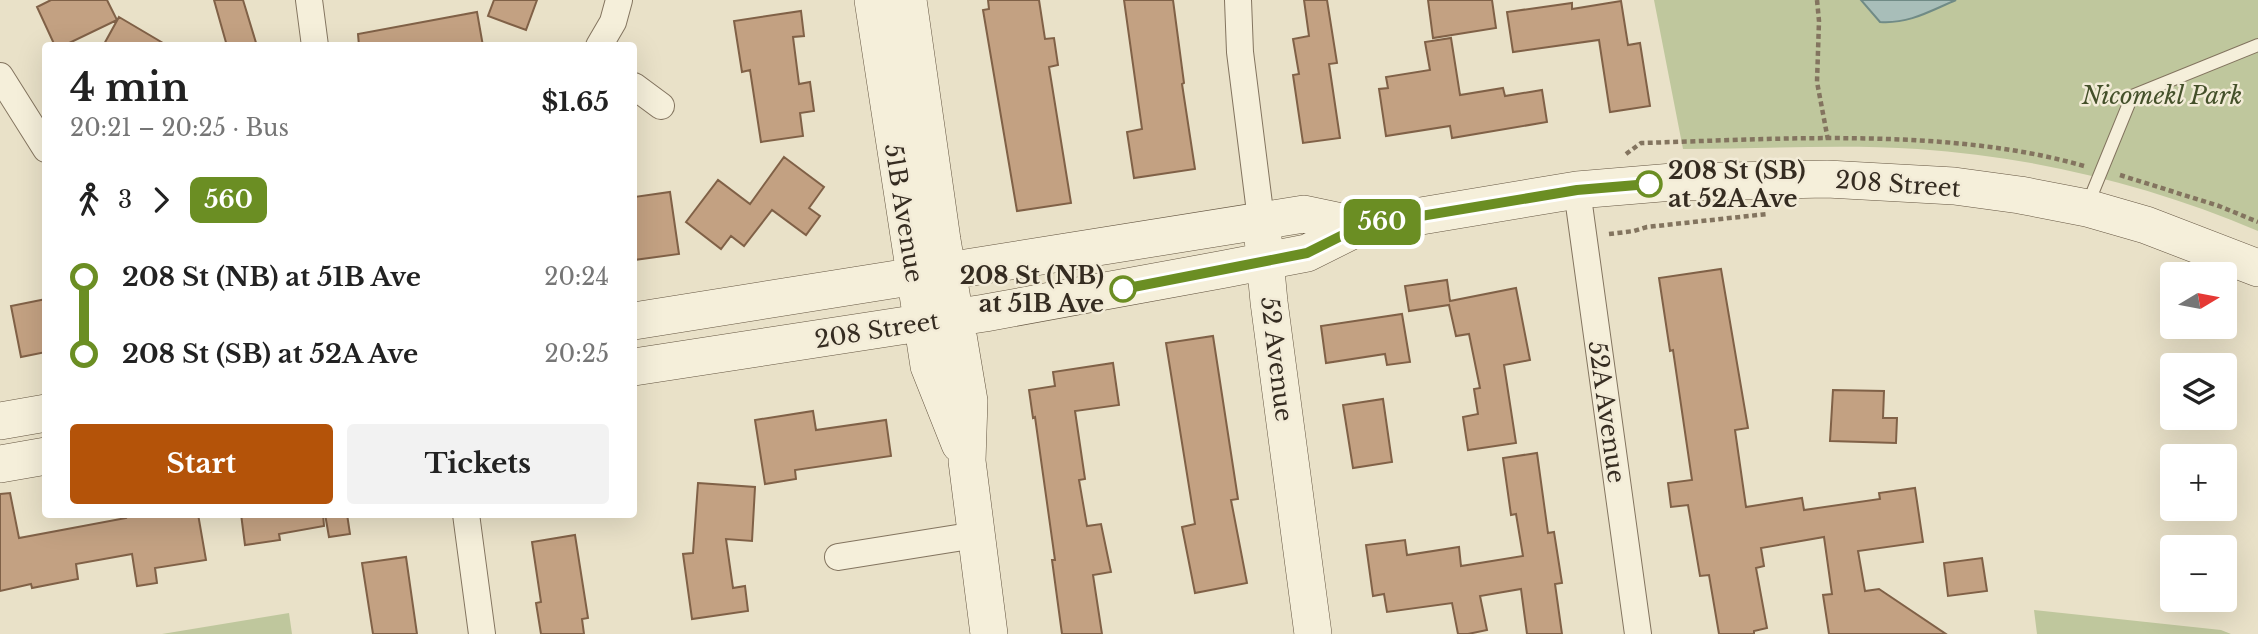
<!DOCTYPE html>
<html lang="en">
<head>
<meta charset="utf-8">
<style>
  body { margin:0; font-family:"Libre Baskerville",serif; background:#f2f2f2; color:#222; height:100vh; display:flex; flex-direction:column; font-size:26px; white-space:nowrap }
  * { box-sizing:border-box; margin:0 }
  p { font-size:23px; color:#767676 }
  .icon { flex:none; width:38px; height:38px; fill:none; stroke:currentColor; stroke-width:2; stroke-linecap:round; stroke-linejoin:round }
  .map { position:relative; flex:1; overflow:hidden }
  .side { position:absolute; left:42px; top:42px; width:595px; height:476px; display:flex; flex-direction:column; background:#fff; border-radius:7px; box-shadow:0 7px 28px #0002 }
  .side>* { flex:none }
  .badge { padding:0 14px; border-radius:10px; font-size:24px; line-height:46px }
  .needle { width:46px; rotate:80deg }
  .controls { position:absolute; left:2160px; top:262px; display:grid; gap:14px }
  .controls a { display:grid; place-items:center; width:77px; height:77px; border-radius:7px; background:#fff; box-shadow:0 7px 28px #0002; font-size:35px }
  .map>.badge { position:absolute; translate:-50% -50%; box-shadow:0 0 0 4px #fff }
  .legs { display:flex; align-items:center; gap:10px; height:77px; padding:0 28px; font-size:23px }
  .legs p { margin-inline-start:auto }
  .head { display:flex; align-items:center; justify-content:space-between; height:119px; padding:0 28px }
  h1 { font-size:38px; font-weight:800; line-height:52px }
  .button { display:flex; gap:14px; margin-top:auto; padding:14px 28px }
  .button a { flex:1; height:80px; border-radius:7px; background:#b45309; color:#fff; font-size:28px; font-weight:800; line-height:80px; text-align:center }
  .button a+a { background:#f2f2f2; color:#222 }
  ul { padding:0 28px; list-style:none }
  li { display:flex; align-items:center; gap:24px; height:77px; font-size:26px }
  li i { display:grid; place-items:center; width:10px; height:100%; margin:0 9px; background:currentColor }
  li i::after { content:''; width:18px; height:18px; margin:-9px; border:5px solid; border-radius:50%; background:#fff }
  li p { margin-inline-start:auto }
  li:first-child i { background:linear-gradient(#0000 50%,currentColor 0) }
  li:last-child i { background:linear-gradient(currentColor 50%,#0000 0) }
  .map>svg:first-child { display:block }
</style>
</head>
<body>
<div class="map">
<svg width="2258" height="634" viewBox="0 0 2258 634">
  <rect width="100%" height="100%" fill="#e9e1c8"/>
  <path fill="#bfc79d" d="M 1654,0 L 2258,0 L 2258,231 C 2150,185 2035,157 1918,149 C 1840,144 1761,149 1683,149 Z
    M 2034,610 L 2221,630 L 2231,634 L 2037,634 Z
    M 289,613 L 292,634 L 162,634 Z"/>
  <path fill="#a8beb9" stroke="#708b86" stroke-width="2" d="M 1861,0 L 1956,0 C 1930,11 1909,24 1880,22 Z"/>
  <path fill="#c3a182" stroke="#806147" stroke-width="2" d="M 51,0 L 107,0 L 117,20 L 63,46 L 55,46 L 37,7 Z
    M 214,0 L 243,0 L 257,46 L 227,46 Z
    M 494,0 L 537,0 L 526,30 L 488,16 Z
    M 988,0 L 1039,0 L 1045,39 L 1054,38 L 1058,65 L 1049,67 L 1071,203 L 1017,211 L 983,10 L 989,9 Z
    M 1124,0 L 1173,0 L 1184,83 L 1182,84 L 1195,169 L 1134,178 L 1127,132 L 1142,129 Z
    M 1304,0 L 1327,0 L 1337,63 L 1329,64 L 1340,138 L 1303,143 L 1293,75 L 1299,74 L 1293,39 L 1309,36 Z
    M 1428,0 L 1492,0 L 1496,28 L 1433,38 Z
    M 1621,1 L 1628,45 L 1640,43 L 1650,106 L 1610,112 L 1599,40 L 1513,52 L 1507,12 L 1572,3 L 1572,9 Z
    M 801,11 L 804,36 L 793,37 L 799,84 L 810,82 L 814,111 L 800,113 L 803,136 L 761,142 L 750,70 L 742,72 L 734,21 Z
    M 477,12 L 483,46 L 359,46 L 358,34 Z
    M 119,17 L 168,46 L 103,46 Z
    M 1451,38 L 1460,95 L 1503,88 L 1505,96 L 1542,90 L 1547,122 L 1452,138 L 1450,126 L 1386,136 L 1379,89 L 1388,88 L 1386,77 L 1430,70 L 1425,42 Z
    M 784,157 L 824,187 L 809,208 L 820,216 L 806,235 L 772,210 L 744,246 L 731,236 L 721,249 L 686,222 L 718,180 L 750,204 Z
    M 670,192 L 679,254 L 634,260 L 634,197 Z
    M 1721,269 L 1748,428 L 1735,430 L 1746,507 L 1802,498 L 1804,510 L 1880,499 L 1879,493 L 1915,488 L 1923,542 L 1858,551 L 1865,591 L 1879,589 L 1946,634 L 1829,634 L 1823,595 L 1832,594 L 1824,537 L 1761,548 L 1764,566 L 1756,568 L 1767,628 L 1754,631 L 1754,634 L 1719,634 L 1709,575 L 1700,576 L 1688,505 L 1671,507 L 1668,483 L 1692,480 L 1673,350 L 1670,351 L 1659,278 Z
    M 1447,280 L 1450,301 L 1516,288 L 1530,360 L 1504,365 L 1516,443 L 1468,450 L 1463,417 L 1478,414 L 1474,389 L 1480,388 L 1469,334 L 1456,336 L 1449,305 L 1409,311 L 1405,286 Z
    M 46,299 L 46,352 L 21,357 L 11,306 Z
    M 1402,314 L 1410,362 L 1387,365 L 1385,354 L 1326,363 L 1321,326 Z
    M 1213,336 L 1238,499 L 1231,500 L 1247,583 L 1195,593 L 1182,527 L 1195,524 L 1166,343 Z
    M 1113,363 L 1119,405 L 1075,411 L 1085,479 L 1079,480 L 1087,526 L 1101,524 L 1111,572 L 1093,575 L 1102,634 L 1062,634 L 1052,560 L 1055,560 L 1035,417 L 1033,418 L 1029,390 L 1055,386 L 1053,372 Z
    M 1833,390 L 1884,391 L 1883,418 L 1897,418 L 1896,443 L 1830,441 Z
    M 1383,399 L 1392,462 L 1353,468 L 1343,405 Z
    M 813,411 L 816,430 L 886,420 L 891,456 L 795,470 L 796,479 L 765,484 L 755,420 Z
    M 1537,453 L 1548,533 L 1554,532 L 1562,583 L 1555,584 L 1562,634 L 1527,634 L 1521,589 L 1480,596 L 1487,630 L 1468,634 L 1458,634 L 1452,603 L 1387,612 L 1384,594 L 1373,596 L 1366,545 L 1405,540 L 1407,555 L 1459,547 L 1461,566 L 1523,556 L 1516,514 L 1511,515 L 1503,458 Z
    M 698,483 L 755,487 L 752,541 L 726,539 L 733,588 L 745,586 L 748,611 L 692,619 L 683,554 L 693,553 Z
    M 10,493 L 19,538 L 126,518 L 125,514 L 198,514 L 206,560 L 155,568 L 157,583 L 137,586 L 132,554 L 76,564 L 78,579 L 32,588 L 31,584 L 0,591 L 0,494 Z
    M 241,514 L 323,514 L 324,526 L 279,534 L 280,540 L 245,545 Z
    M 325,514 L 347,514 L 350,534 L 329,537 Z
    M 575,535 L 588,618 L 582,619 L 584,634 L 541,634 L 536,603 L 541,602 L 532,542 Z
    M 406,557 L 417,634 L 373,634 L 362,563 Z
    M 1982,558 L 1987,591 L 1948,596 L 1944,563 Z"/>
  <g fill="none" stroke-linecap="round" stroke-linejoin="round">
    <g stroke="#83745f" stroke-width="14">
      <path id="lane" d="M 2087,206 L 2132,96 L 2258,45"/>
    </g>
    <g stroke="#83745f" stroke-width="28">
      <path id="street" d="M 309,0 L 315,46
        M 1238,0 L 1240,52 L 1261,220
        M 599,46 L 613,22 L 619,0
        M 0,76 L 46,149
        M 634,86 L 661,106
        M 1577,190 L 1638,634
        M 466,514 L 482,634
        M 838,557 L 976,535"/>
    </g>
    <g stroke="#655642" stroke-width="38">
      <path id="secondary" d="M 873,0 L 929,366 L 960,444
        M 908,0 L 942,240 L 969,401 L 967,461 L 989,634
        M 1263,238 L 1269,302 L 1313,634
        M 634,321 L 1304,214 L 1361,226
        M 634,367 L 985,313 L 1225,269 L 1307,253 L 1361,226 L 1577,190 L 1673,182 L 1827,179 L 1954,186 L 2020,195 L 2087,208 L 2146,225 L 2258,268
        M 0,421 L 46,413
        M 0,464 L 46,456"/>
    </g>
    <path stroke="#83745f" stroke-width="4.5" stroke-dasharray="5 3.5" stroke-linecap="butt" d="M 1817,0 L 1819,21 L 1817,82 L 1828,140
      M 1626,154 L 1641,143 C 1781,139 1949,127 2084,166
      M 2120,175 L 2219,206 L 2258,222
      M 1609,234 L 1634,231 L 1647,227 L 1767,214"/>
    <use href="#lane" stroke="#f5efda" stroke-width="12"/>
    <use href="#street" stroke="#f5efda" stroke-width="26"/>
    <use href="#secondary" stroke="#f5efda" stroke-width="37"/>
  </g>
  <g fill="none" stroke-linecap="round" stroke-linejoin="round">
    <g stroke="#fff" stroke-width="16">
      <path id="line-1" d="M 1123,289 L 1307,253 L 1361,226 L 1577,190 L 1649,184"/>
    </g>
    <use href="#line-1" stroke="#6b8e23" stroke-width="10"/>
  </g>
  <g fill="#fff" stroke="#6b8e23" stroke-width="3.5">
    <circle cx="1649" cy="184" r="12"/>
    <circle cx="1123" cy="289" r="12"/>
  </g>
  <g text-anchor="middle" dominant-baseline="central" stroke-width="5" stroke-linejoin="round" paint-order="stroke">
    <g font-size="24" font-style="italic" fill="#44502a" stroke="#f2ebd7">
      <text x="2162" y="95">Nicomekl Park</text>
    </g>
    <g font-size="24" font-weight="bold" fill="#352c21" stroke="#f2ebd7" text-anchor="start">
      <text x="1668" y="170">208 St (SB)<tspan x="1668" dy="28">at 52A Ave</tspan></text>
      <text x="1104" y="275" text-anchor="end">208 St (NB)<tspan x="1104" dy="28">at 51B Ave</tspan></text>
    </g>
    <g font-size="24" fill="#352c21" stroke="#f2ebd7">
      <text transform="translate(1898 184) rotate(4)">208 Street</text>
      <text transform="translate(904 213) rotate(81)">51B Avenue</text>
      <text transform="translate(877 330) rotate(-9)">208 Street</text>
      <text transform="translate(1277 359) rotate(83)">52 Avenue</text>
      <text transform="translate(1607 412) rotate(82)">52A Avenue</text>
    </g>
  </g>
</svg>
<div class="controls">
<a><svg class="needle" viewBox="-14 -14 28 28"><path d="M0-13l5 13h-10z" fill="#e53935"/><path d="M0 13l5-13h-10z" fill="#767676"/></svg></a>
<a><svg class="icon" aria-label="layers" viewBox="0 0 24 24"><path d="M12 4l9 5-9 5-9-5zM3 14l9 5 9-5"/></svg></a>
<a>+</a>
<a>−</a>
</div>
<b class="badge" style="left:1382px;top:222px;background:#6b8e23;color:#fff">560</b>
<section class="side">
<div class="head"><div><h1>4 min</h1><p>20:21 – 20:25 · Bus</p></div><b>$1.65</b></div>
<div class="legs"><svg class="icon" aria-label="walk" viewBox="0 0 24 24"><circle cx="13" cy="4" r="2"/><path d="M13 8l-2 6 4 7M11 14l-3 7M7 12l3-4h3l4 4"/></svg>3<svg class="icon" aria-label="forward" viewBox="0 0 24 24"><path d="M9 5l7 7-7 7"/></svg><b class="badge" style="background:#6b8e23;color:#fff">560</b></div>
<ul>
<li><i style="color:#6b8e23"></i><b>208 St (NB) at 51B Ave</b><p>20:24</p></li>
<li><i style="color:#6b8e23"></i><b>208 St (SB) at 52A Ave</b><p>20:25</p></li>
</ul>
<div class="button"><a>Start</a><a>Tickets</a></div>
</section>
</div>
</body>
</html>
